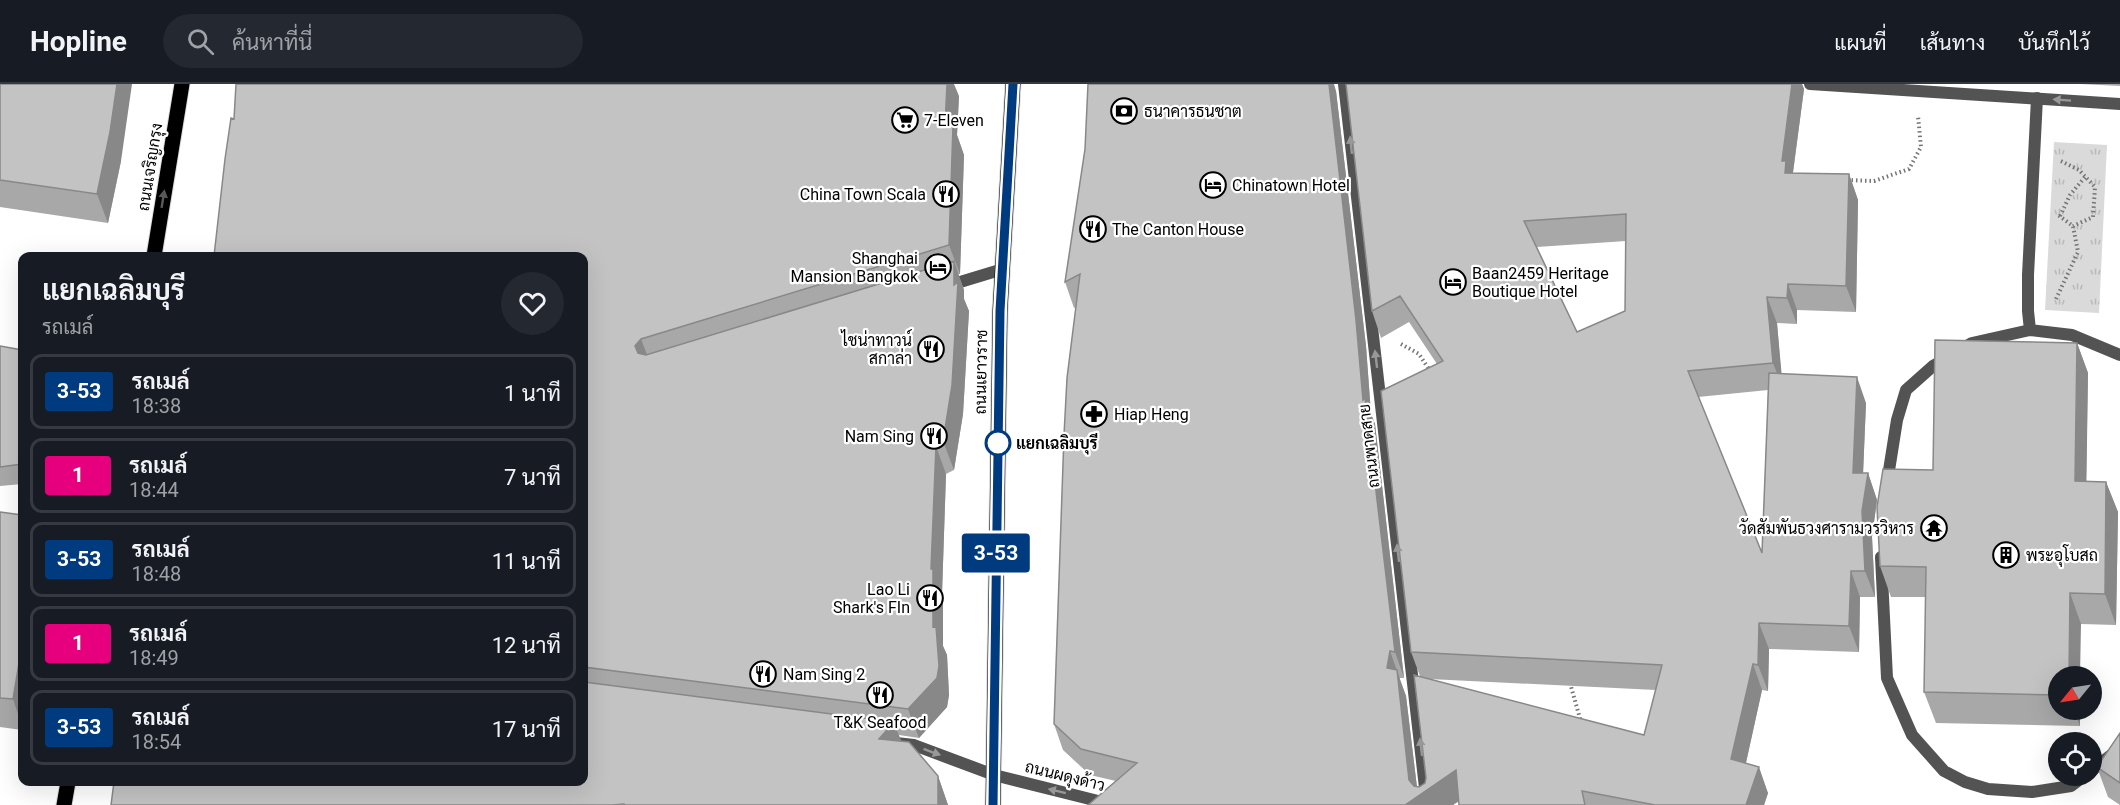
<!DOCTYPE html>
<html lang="th">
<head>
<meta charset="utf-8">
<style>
  body { margin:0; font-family:Roboto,Sarabun,sans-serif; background:#242831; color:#f1f3f6; height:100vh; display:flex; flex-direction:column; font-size:22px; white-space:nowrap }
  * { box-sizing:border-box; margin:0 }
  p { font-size:20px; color:#9ea1a6 }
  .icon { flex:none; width:33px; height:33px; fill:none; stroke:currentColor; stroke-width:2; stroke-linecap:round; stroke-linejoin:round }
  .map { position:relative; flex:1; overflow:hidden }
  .sheet { position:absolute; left:18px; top:168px; width:570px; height:534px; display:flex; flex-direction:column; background:#171b24; border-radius:12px; box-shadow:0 6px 24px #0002 }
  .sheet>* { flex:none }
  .badge { padding:0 12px; border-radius:4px; font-size:21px; line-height:39px }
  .needle { width:39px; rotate:240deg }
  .buttons { position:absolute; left:2048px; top:582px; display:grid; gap:12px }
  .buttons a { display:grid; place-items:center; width:54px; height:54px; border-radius:50%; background:#171b24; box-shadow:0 6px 24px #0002; font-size:30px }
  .map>.badge { position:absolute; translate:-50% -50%; box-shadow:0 0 0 3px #fff }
  .round { display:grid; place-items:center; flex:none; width:63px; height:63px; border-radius:32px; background:#242831 }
  .summary { display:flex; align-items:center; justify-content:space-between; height:102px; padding:0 24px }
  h1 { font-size:28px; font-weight:700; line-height:45px }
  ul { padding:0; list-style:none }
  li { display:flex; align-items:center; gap:18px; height:75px; margin:0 12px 9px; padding:0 12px; border:3px solid #363941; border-radius:12px }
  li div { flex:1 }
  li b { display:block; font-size:22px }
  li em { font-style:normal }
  li .badge { min-width:66px; font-weight:700; text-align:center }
  header { display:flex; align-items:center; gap:36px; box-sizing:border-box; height:84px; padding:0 30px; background:#171b24; border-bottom:2px solid #363941 }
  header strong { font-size:28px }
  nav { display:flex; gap:33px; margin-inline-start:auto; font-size:21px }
  .search { width:420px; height:54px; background:#242831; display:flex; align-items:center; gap:15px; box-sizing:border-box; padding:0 21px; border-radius:33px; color:#9ea1a6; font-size:22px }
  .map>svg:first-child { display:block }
</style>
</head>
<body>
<header>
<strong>Hopline</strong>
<div class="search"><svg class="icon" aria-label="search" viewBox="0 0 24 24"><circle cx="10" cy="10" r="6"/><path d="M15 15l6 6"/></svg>ค้นหาที่นี่</div>
<nav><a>แผนที่</a><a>เส้นทาง</a><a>บันทึกไว้</a></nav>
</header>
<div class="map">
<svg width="2120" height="721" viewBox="0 0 2120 721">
  <defs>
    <pattern id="park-tufts" width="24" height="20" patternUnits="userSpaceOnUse" patternTransform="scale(1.5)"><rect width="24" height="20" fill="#dadada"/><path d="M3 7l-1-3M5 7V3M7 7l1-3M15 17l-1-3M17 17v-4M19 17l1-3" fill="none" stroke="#b9b9b9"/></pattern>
  </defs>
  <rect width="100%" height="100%" fill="#fff"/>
  <path fill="url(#park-tufts)" d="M 2054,58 L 2107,61 L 2099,229 L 2045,226 Z"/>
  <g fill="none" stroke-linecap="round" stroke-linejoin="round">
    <g stroke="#dbdbdb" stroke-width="17">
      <path id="primary" d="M 154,172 L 182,0
        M 64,721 L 68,698
        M 993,721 L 1000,227 L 1013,0"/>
    </g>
    <path stroke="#757575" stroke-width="4" stroke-dasharray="1.5 3" stroke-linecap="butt" d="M 2061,77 L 2079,86 L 2095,103 L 2093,133 L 2073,142
      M 1847,96 L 1874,97 L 1909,85 L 1921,63 L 1918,32
      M 2060,132 L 2070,111 L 2085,93
      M 2056,215 L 2078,168 L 2073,142 L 2058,131
      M 1401,260 L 1419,270 L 1430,287
      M 1570,599 L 1581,638"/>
    <path stroke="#535353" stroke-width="12" d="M 2037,14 L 2028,191 L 2028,227 L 2030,246 L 2072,251 L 2120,271
      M 947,202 L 1003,185
      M 1967,262 L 1972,259 L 2030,246
      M 1887,399 L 1897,336 L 1906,306 L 1933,282 L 1947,274
      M 1881,473 L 1887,594 L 1912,651 L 1944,687 L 1965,698 L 1988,705 L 2032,708 L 2071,702 L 2084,692
      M 2091,687 L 2120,664"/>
    <path stroke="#535353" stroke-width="12" d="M 1344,0 L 1427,721
      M 896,659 L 914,661 L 994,691 L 1114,721"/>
    <path stroke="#535353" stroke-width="12" d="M 1810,0 L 2120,20"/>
    <use href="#primary" stroke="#000" stroke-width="15"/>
  </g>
  <path fill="#a8a8a8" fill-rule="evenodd" d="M 0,0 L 121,77 L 108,139 L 0,123 Z
    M 1346,0 L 1802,0 L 1804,5 L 1793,89 L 1849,90 L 1858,116 L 1856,228 L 1797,226 L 1797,240 L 1777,239 L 1781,289 L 1866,319 L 1863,389 L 1868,389 L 1877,416 L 1872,453 L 1875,513 L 1860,513 L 1859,568 L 1769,565 L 1768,607 L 1762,606 L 1746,679 L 1768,709 L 1764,721 L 1459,721 L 1459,717 L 1453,721 L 1088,721 L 1116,697 L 1090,691 L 1063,666 L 1054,640 L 1076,223 L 1074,224 L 1065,198 L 1336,7 L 1366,262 L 1371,330 L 1375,340 L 1404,594 L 1399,594 L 1406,612 L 1417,703 L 1419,703 L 1425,699 L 1426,694 L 1420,592 L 1411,568 L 1437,280 L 1409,238 L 1381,254 L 1372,227 ZM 1626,157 L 1625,227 L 1577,248 L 1537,163 ZM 1768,306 L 1762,469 L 1698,313 ZM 1429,595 L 1656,606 L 1644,651 Z
    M 2080,0 L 2120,0 L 2120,2 Z
    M 959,12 L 957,51 L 964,71 L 960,190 L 958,190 L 964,206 L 964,215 L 969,227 L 963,330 L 954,386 L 946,390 L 942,510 L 943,514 L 943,562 L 947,571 L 949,611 L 947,623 L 919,654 L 899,651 L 901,657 L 938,692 L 948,721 L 111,721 L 584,698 L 584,172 L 234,35 Z
    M 2077,259 L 2088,289 L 2086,397 L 2106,398 L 2118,428 L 2116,541 L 2081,540 L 2058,592 L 2058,626 L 2080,626 L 2080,642 L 1936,639 L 1924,608 L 1926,513 L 1891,513 L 1880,482 L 1933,386 Z
    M 0,262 L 22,266 L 22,400 L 0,402 Z
    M 0,428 L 22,431 L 22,646 L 0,643 Z
    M 2120,649 L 2120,721 L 2108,713 L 2097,683 Z"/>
  <path fill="#888" d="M 117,0 L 132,0 L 121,77 L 108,139 L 97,110 Z
    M 947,0 L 954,0 L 959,12 L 957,51 L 964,71 L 960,190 L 949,161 L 945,43 Z
    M 1329,0 L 1334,0 L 1336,7 L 1366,262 L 1371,330 L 1375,340 L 1404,594 L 1395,568 L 1363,316 Z
    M 1792,0 L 1802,0 L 1804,5 L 1792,95 L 1785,89 L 1782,77 Z
    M 1849,90 L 1858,116 L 1856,228 L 1846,202 Z
    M 954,177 L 964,206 L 964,215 L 969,227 L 963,330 L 954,386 L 943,357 L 954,201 Z
    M 1788,200 L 1797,226 L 1797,240 L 1787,214 Z
    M 1767,213 L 1777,239 L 1783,305 L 1773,279 Z
    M 641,255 L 652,284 L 646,291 L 635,262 Z
    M 2077,259 L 2088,289 L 2086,428 L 2075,397 Z
    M 1857,293 L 1866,319 L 1862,415 L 1853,389 Z
    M 936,362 L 946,390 L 942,510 L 943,514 L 943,562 L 947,571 L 949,611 L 947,623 L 919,654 L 908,625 L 933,543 L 931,485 Z
    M 1868,389 L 1877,416 L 1872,453 L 1875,513 L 1865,487 L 1862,427 Z
    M 2106,398 L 2118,428 L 2116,541 L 2105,510 Z
    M 1851,487 L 1860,513 L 1859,568 L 1849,542 Z
    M 2070,509 L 2081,540 L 2080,592 L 2069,592 Z
    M 1759,539 L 1769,565 L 1768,607 L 1758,581 Z
    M 22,561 L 22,642 L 13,615 Z
    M 1390,567 L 1406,612 L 1418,712 L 1456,686 L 1466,712 L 1453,721 L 1405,721 L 1409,696 L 1387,584 Z
    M 1753,580 L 1762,606 L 1741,701 L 1731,675 Z
    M 2074,626 L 2080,626 L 2080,642 Z
    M 894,638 L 905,668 L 879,655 Z
    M 1759,683 L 1768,709 L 1764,721 L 1746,721 Z
    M 938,692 L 948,721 L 938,721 Z"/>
  <path fill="#c3c3c3" stroke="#888" stroke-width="1.5" fill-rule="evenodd" d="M 0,0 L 117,0 L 110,48 L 97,110 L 0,96 Z
    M 236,0 L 947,0 L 945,43 L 953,42 L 949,161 L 641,255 L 635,262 L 638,269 L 646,271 L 954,177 L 954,201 L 958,198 L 952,301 L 943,357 L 936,362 L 931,485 L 933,485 L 933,543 L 936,542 L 939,582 L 937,594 L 908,625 L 584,583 L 584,172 L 214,172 L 225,75 L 231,34 L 234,35 Z
    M 1088,0 L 1329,0 L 1356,236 L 1363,316 L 1365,314 L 1395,568 L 1390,567 L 1387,584 L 1397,586 L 1409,696 L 1414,702 L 1419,703 L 1425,699 L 1426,694 L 1414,591 L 1644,651 L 1662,581 L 1411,568 L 1381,307 L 1443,277 L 1400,212 L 1372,227 L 1346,0 L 1792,0 L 1782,77 L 1786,77 L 1785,89 L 1849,90 L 1846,202 L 1788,200 L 1787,214 L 1767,213 L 1773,279 L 1688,287 L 1762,469 L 1769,289 L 1857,293 L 1853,389 L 1868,389 L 1862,427 L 1865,487 L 1851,487 L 1849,542 L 1759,539 L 1758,581 L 1753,580 L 1731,675 L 1759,683 L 1746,721 L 1655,721 L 1582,707 L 1585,721 L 1459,721 L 1456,686 L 1405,721 L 1088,721 L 1137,679 L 1081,665 L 1054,640 L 1064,351 L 1067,294 L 1080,190 L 1065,198 L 1085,65 ZM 1626,130 L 1625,227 L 1577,248 L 1524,137 Z
    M 1935,256 L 2077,259 L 2075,397 L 2106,398 L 2105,510 L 2070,509 L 2069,592 L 2058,592 L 2058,611 L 1924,608 L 1926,483 L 1880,482 L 1877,423 L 1883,385 L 1933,386 Z
    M 0,262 L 22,266 L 22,380 L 0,383 Z
    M 0,428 L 22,431 L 22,561 L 13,615 L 0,614 Z
    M 584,598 L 894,638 L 879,655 L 909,658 L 938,692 L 938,721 L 625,721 L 624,720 L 612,721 L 111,721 L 114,698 L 584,698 Z
    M 2120,649 L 2120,699 L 2097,683 Z"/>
  <defs><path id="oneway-solid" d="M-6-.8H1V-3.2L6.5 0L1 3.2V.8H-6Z" transform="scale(1.5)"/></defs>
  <g fill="#989898">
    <use href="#oneway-solid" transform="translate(2062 16) rotate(-176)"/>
    <use href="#oneway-solid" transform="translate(1351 61) rotate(-96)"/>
    <use href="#oneway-solid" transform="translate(1376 275) rotate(-97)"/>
    <use href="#oneway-solid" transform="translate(1398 469) rotate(-97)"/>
    <use href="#oneway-solid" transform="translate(1421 663) rotate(-97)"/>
    <use href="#oneway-solid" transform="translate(932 668) rotate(20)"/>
    <use href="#oneway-solid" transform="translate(1057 707) rotate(-166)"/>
  </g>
  <use fill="#595959" href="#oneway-solid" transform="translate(163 115) rotate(-81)"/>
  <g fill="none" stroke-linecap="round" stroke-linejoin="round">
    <g stroke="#fff" stroke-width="14">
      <path id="line" d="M 993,721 L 1000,227 L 1013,0"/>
    </g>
    <use href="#line" stroke="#003b80" stroke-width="9"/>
  </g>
  <defs>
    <g id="bank-ring" transform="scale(1.35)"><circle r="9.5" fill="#fff" stroke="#000" stroke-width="1.5"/><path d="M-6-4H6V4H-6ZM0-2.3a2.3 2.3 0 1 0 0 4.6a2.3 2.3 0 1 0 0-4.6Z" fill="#000"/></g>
    <g id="supermarket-ring" transform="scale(1.35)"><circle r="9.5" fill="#fff" stroke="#000" stroke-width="1.5"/><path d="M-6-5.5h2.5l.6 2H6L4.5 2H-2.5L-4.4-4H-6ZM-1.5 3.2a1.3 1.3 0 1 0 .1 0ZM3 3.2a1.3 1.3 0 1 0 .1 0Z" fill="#000"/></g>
    <g id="hotel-ring" transform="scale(1.35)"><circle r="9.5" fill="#fff" stroke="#000" stroke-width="1.5"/><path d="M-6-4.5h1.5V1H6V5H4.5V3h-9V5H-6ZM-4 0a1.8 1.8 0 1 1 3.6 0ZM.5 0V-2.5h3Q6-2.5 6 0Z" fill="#000"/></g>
    <g id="restaurant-ring" transform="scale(1.35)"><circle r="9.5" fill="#fff" stroke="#000" stroke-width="1.5"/><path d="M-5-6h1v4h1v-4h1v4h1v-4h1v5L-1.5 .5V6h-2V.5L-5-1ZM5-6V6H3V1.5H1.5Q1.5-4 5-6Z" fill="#000"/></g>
    <g id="pharmacy-ring" transform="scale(1.35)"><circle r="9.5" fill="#fff" stroke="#000" stroke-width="1.5"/><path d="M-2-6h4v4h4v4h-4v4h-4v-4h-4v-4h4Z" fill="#000"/></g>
    <g id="temple-ring" transform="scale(1.35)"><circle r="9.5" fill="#fff" stroke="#000" stroke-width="1.5"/><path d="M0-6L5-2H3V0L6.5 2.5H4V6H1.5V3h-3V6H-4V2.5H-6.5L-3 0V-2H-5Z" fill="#000"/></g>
    <g id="building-ring" transform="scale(1.35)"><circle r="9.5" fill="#fff" stroke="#000" stroke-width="1.5"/><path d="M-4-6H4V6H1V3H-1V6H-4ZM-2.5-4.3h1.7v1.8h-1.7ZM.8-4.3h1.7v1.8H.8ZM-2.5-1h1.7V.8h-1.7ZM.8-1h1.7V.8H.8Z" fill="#000"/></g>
  </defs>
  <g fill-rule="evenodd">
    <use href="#bank-ring" x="1124" y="27"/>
    <use href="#supermarket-ring" x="905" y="36"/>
    <use href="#hotel-ring" x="1213" y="101"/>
    <use href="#restaurant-ring" x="946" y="110"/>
    <use href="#restaurant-ring" x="1093" y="145"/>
    <use href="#hotel-ring" x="938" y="183"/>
    <use href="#hotel-ring" x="1453" y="198"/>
    <use href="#restaurant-ring" x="931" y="265"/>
    <use href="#pharmacy-ring" x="1094" y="330"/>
    <use href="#restaurant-ring" x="934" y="352"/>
    <use href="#temple-ring" x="1934" y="444"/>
    <use href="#building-ring" x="2006" y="471"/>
    <use href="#restaurant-ring" x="930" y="514"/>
    <use href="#restaurant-ring" x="763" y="590"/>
    <use href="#restaurant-ring" x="880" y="611"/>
  </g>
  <circle fill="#fff" stroke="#003b80" stroke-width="3" cx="998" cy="359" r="12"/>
  <g text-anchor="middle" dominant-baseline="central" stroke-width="4.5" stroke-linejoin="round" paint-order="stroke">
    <g font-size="16" fill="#000" stroke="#fff" text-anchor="start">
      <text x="1144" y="27">ธนาคารธนชาต</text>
      <text x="924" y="36">7-Eleven</text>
      <text x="1232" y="101">Chinatown Hotel</text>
      <text x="926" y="110" text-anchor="end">China Town Scala</text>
      <text x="1112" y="145">The Canton House</text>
      <text x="918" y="174" text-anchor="end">Shanghai<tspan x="918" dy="18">Mansion Bangkok</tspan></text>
      <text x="1472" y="189">Baan2459 Heritage<tspan x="1472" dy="18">Boutique Hotel</tspan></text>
      <text x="912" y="256" text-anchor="end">ไชน่าทาวน์<tspan x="912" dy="18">สกาล่า</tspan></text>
      <text x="1114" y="330">Hiap Heng</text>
      <text x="914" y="352" text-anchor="end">Nam Sing</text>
      <text x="1914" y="444" text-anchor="end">วัดสัมพันธวงศารามวรวิหาร</text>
      <text x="2026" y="471">พระอุโบสถ</text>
      <text x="910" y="505" text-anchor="end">Lao Li<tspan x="910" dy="18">Shark's FIn</tspan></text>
      <text x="783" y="590">Nam Sing 2</text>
      <text x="880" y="638" text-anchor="middle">T&amp;K Seafood</text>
    </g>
    <g font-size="16" fill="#000" stroke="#fff">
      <text transform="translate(150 83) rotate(-81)">ถนนเจริญกรุง</text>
      <text transform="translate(981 288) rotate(-89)">ถนนเยาวราช</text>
      <text transform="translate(1369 362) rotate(-97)">ถนนพาดสาย</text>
      <text transform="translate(1065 692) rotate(14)">ถนนผดุงด้าว</text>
    </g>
    <g font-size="16" font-weight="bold" fill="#000" stroke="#fff" text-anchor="start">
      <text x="1016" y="359">แยกเฉลิมบุรี</text>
    </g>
  </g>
</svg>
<div class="buttons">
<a><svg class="needle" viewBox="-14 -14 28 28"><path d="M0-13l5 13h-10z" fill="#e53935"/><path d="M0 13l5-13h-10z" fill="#9ea1a6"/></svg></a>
<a><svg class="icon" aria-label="locate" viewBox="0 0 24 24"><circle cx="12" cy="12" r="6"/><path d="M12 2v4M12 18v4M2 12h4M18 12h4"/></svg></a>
</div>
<b class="badge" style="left:996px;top:469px;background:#003b80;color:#fff">3-53</b>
<section class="sheet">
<div class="summary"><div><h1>แยกเฉลิมบุรี</h1><p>รถเมล์</p></div><a class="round"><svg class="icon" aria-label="heart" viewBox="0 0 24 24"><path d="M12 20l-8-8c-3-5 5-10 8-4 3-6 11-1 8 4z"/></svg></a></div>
<ul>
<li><span class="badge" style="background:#003b80;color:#fff">3-53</span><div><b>รถเมล์</b><p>18:38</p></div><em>1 นาที</em></li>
<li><span class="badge" style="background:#e6007e;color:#fff">1</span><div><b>รถเมล์</b><p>18:44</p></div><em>7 นาที</em></li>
<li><span class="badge" style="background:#003b80;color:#fff">3-53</span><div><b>รถเมล์</b><p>18:48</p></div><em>11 นาที</em></li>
<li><span class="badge" style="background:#e6007e;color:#fff">1</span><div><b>รถเมล์</b><p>18:49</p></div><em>12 นาที</em></li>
<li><span class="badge" style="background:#003b80;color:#fff">3-53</span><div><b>รถเมล์</b><p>18:54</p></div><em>17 นาที</em></li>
</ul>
</section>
</div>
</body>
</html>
